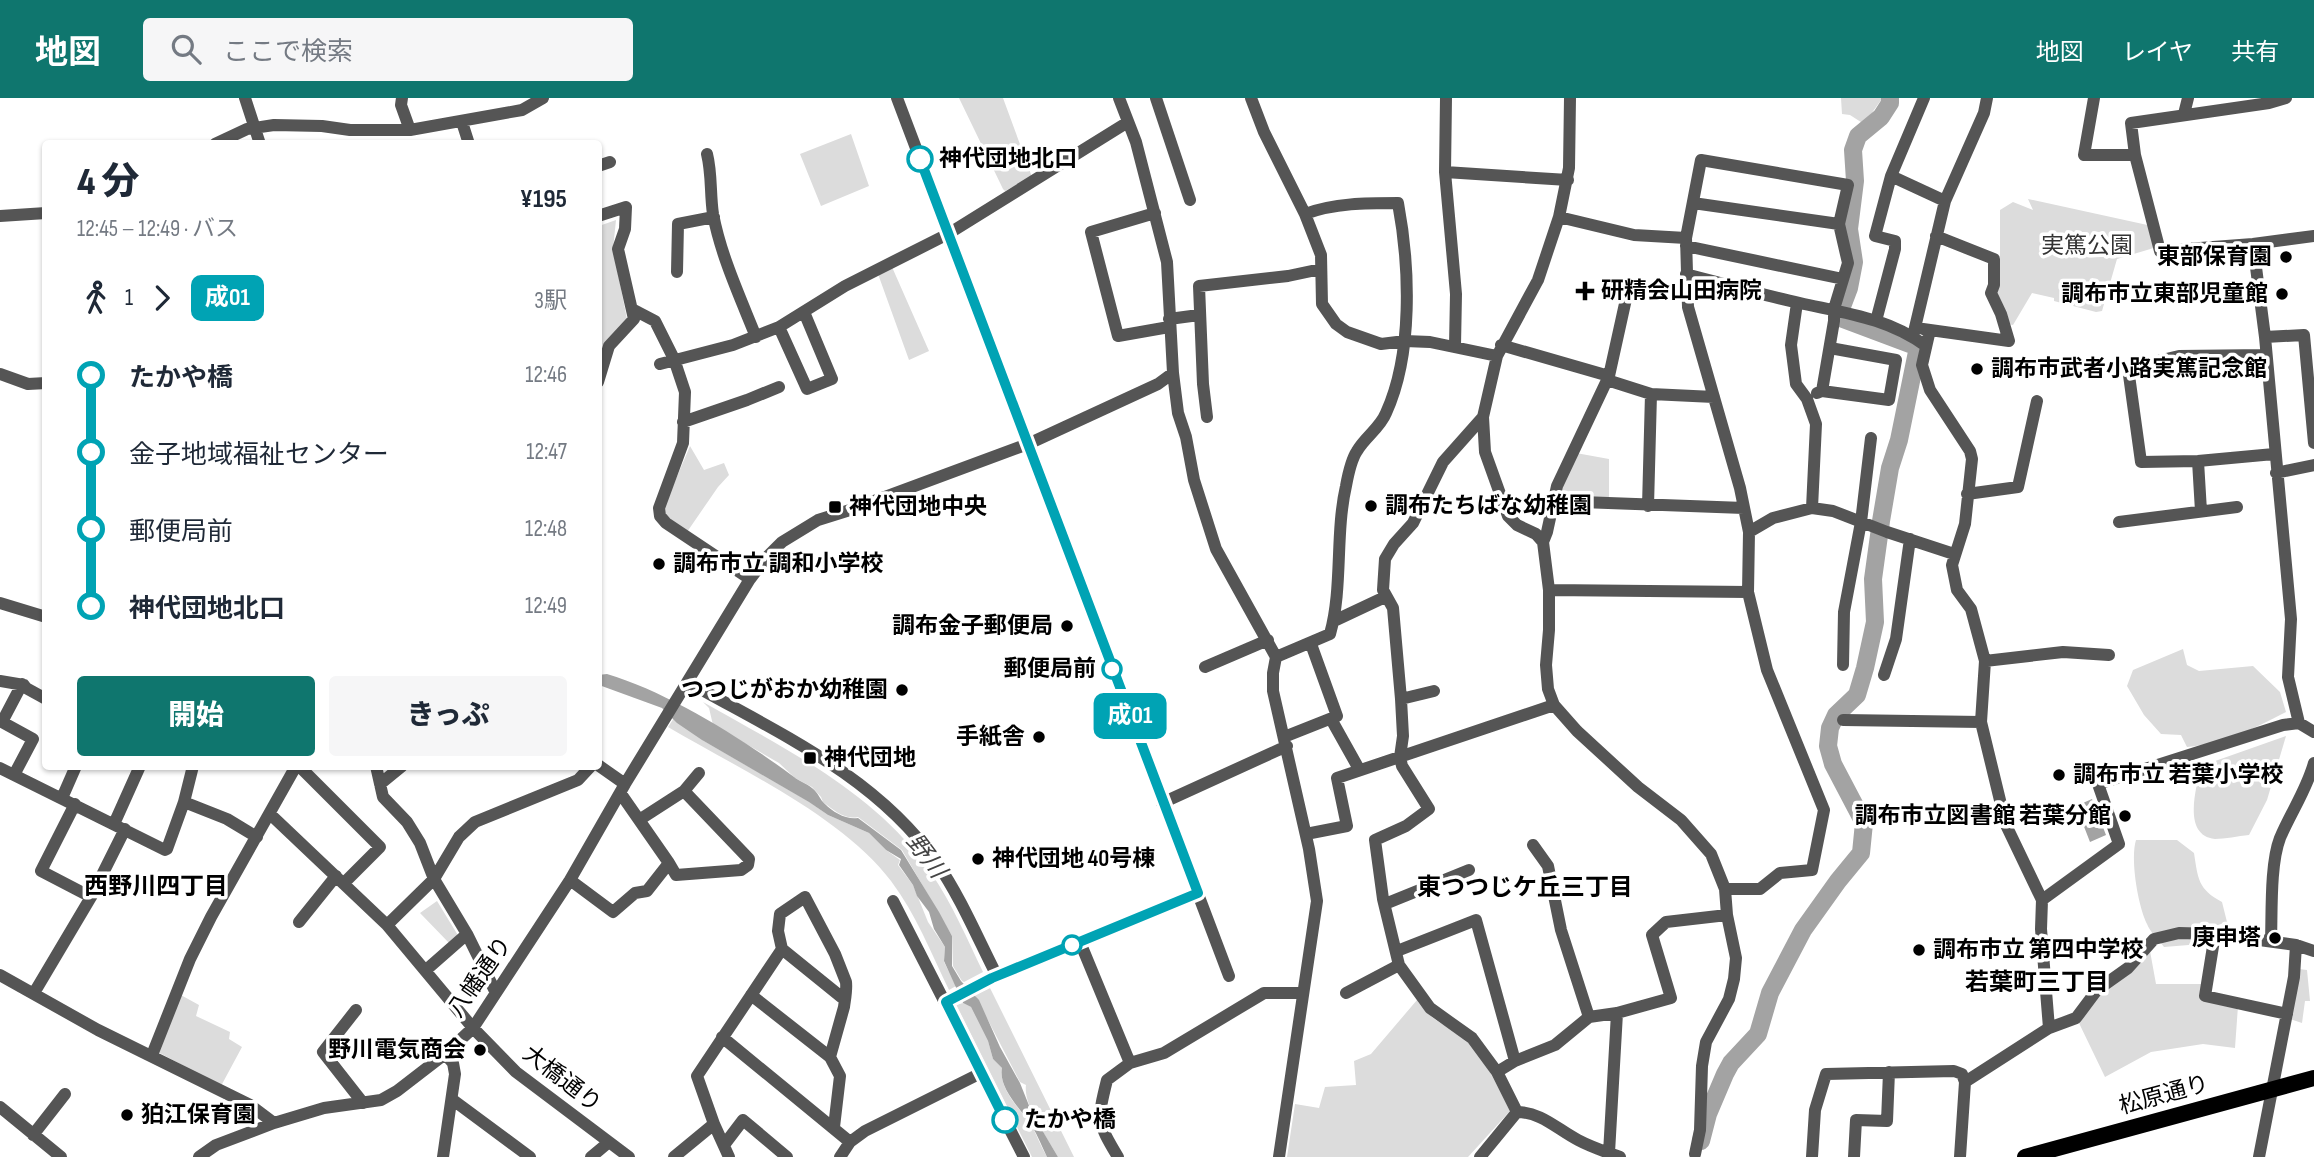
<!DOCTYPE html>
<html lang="ja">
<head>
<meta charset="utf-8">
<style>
  body { margin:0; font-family:"Sofia Sans Condensed","Noto Sans JP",sans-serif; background:#f6f6f7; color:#1f2937; height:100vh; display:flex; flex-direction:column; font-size:26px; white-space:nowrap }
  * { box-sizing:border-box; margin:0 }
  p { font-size:23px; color:#747a83 }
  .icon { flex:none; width:38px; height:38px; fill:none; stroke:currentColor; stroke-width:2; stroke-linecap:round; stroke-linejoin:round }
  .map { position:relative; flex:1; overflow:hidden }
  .sheet { position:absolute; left:42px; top:42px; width:560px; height:630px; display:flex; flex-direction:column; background:#fff; border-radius:7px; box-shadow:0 2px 5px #0004 }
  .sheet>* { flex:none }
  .badge { padding:0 14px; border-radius:10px; font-size:24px; line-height:46px }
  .map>.badge { position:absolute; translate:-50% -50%; box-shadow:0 0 0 4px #fff }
  .legs { display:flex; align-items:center; gap:10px; height:77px; padding:0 35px; font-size:23px }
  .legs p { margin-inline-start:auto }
  .head { display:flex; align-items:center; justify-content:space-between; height:119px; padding:0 35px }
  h1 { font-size:38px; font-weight:800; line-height:52px }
  .primary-button { display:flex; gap:14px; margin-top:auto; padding:14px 35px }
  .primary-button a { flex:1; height:80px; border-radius:7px; background:#0f766e; color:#fff; font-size:28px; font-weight:800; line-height:80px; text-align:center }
  .primary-button a+a { background:#f6f6f7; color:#1f2937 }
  ul { padding:0 35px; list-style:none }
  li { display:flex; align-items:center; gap:24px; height:77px; font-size:26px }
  li i { display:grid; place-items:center; width:10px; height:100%; margin:0 9px; background:currentColor }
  li i::after { content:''; width:18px; height:18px; margin:-9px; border:5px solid; border-radius:50%; background:#fff }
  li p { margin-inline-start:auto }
  li:first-child i { background:linear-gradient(#0000 50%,currentColor 0) }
  li:last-child i { background:linear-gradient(currentColor 50%,#0000 0) }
  header { display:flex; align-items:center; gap:42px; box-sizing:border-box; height:98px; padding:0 35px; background:#0f766e; color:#fff }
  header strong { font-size:33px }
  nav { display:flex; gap:38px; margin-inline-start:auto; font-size:24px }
  .search { width:490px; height:63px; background:#f6f6f7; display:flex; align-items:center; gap:18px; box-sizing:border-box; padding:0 24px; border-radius:7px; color:#747a83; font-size:26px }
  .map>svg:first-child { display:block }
</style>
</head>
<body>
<header>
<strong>地図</strong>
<div class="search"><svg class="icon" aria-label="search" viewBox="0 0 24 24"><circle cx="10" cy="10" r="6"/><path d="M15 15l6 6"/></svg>ここで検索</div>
<nav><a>地図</a><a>レイヤ</a><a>共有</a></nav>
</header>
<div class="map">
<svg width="2314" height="1059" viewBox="0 0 2314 1059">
  <rect width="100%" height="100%" fill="#fff"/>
  <path fill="#dcdcdc" d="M 959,0 L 1003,0 L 1032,79 L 1005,93 L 1003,91 Z
    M 1841,0 L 1881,0 L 1881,2 L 1864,26 L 1850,17 L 1842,16 Z
    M 851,36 L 869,88 L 821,108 L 800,56 Z
    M 2028,101 L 2152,128 L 2157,149 L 2117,161 L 2102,213 L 2096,214 L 2054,203 L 2054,200 L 2032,195 L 2013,227 L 2008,226 L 1994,195 L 2000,163 L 2000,112 L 2013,104 L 2033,112 Z
    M 616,122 L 613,151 L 627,221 L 603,247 L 599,262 L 599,128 Z
    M 892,169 L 929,253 L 909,262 L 878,176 Z
    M 690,348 L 704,372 L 724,365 L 729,377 L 718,389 L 687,434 L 665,417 L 664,409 Z
    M 1576,355 L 1609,361 L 1609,401 L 1557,397 Z
    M 2183,551 L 2187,567 L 2199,573 L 2253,568 L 2280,594 L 2286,614 C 2251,632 2226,645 2187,649 L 2181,637 L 2161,636 L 2144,617 L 2127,588 L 2133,572 Z
    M 703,604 C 785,651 876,694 931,775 C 952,805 967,841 983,874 L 964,884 L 962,883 L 953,868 L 952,838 L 902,752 L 858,719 C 844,722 834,712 823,704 L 821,699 L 812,689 L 795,680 L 779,665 L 713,627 L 709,610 Z
    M 674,620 L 704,643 L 808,703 L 828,717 L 869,735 L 886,752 L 900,762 L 898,767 L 913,787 L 928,824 L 945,849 L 944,864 L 956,888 L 949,892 C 931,855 916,816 891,783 C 842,718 739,671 668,629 Z
    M 2286,638 L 2267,702 L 2249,737 C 2238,738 2225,741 2215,741 C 2181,737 2197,688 2201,668 Z
    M 2136,742 L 2177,742 L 2194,755 C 2198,781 2198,791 2222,804 L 2227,824 L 2215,828 L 2201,846 L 2164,849 C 2159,842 2150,834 2147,826 C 2138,808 2130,761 2136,742 Z
    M 437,803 L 459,839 L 450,846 L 420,815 Z
    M 2150,853 L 2156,886 L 2204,886 L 2203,900 L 2238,908 L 2235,950 L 2203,946 L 2151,954 L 2105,979 L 2078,923 L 2100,896 L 2132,874 Z
    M 2299,871 L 2307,872 L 2310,903 L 2305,903 L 2302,925 L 2290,921 Z
    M 990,890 L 1074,1059 L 1058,1059 C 1048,1040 1023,1008 1026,987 L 1020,984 L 975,897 Z
    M 179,896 L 199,907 L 196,918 L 230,934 L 229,941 L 242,949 L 221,988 L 158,954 Z
    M 1417,902 C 1430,924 1449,927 1467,943 C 1485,960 1499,991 1510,1013 L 1468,1059 L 1287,1059 L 1295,1006 L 1319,1010 L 1325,989 L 1356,987 L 1354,963 L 1371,956 Z
    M 963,905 L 971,909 L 988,943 L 993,961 L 1002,970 C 998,991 1021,1012 1032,1028 C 1037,1038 1041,1049 1047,1059 L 1032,1059 L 956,907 Z"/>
  <path fill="#a3a3a3" d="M 607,576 C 668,594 743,641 794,679 C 799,683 806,685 812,690 C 818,694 820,702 825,706 C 833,714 846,722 858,720 L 901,752 L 939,814 L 952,838 L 952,868 L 961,883 L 979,902 L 1000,949 L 1020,985 L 1032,1015 L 1058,1059 L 1047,1059 C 1042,1049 1038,1038 1032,1028 C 1022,1012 998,991 1002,970 L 993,961 L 988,943 L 971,909 L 963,905 L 944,863 L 945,849 L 934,831 L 929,814 L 917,798 L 913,787 L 899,767 L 901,761 L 886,752 L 869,735 L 828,717 L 809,704 L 702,642 L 677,625 L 662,610 L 599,587 L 598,577 Z
    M 2092,701 L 2106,737 L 2090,744 L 2076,708 Z"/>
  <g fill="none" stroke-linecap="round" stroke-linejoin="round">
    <path stroke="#a3a3a3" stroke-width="18" d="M 1701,1043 L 1708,1016 L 1725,976 L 1731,965 L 1758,936 L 1770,895 L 1803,832 L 1838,783 L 1861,755 L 1864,725 L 1833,666 L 1828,648 L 1830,630 L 1836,617 L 1857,597 L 1865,570 L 1875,524 L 1873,481 L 1881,423 L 1890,370 L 1899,342 L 1918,249 L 1838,219 L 1849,190 L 1854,164 L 1849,131 L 1855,83 L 1853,52 L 1858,38 L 1881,19 L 1890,5 L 1890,0"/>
    <path stroke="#555" stroke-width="12" d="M 245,0 L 260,46
      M 402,0 L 401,7 L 410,32
      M 897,0 L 1229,878
      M 1119,0 L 1136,44 L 1167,164 L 1173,275 L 1178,315 L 1186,339 L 1194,382 L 1216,451 L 1276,559 L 1273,575 L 1273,593 L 1309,751 L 1317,803 L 1279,1059
      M 1156,0 L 1190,102
      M 1251,0 L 1264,34 L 1305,116 L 1321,157 L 1322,206 L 1336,226 L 1347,234 L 1381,246 L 1405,243 L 1430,244 L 1497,258
      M 1446,0 L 1445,74 L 1456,196 L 1455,248
      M 2094,0 L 2084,57 L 2135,57
      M 2286,0 L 2269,5 L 2131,25 L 2135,57 L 2160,153 L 2253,146 L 2314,138
      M 2184,16 L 2188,0
      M 462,24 L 469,46
      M 215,46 L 247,31 L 274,27 L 322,28 L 350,32 L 410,32 L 522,12 L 543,0
      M 707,56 C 712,76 710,96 713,116 C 721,158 740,199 756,239
      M 598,68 L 610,64
      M 1445,74 L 1568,82
      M 1891,78 L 1945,103
      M 1693,105 L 1839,126
      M 1155,115 L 1091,134 L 1118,238 L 1169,229
      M 0,118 L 46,115
      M 598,118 L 626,109 L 625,131 L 618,151 L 634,221 L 609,248 L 598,284
      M 1559,119 L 1634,137 L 1686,140
      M 2253,146 L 2265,239 L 2291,521 L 2288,579 L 2299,625
      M 1686,148 L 1843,181
      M 677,174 L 678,126 L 714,119
      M 1686,176 C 1724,186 1762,197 1800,205 C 1845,215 1888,220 1926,248
      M 1626,201 L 1609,278 L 1557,388 L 1547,434 L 1543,444 L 1549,492 L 1549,532 L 1546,567 L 1548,591 L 1554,607 L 1577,633 L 1638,689 L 1681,722 L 1711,756 L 1725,791 L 1727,817 L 1736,860 L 1734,881 L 1729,901 L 1706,944 L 1702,968 L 1700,1032 L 1695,1056
      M 1797,205 L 1791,247 L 1796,286 L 1807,301 L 1816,326 L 1812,410
      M 632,211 L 655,223 L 674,261 L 685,294 L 683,345 L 659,410 L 660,418 L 666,425 L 750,481
      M 1169,221 L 1199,217
      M 1876,223 L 1895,151 L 1895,143 L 1875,138 L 1891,78 L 1924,0
      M 779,229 L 807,291 L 832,281 L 804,214
      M 1923,231 L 2009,243 L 2001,216 L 1991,195 L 1994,187 L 1994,161 L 1936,138
      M 1930,232 L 1922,267 L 1930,292 L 1970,353 L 1972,361 L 1965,426 L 1952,467 L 1957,492 L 1971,511 L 1985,563 L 1981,624 L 2006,727 L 2042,802 L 2041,831 L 2049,930
      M 1913,238 L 1945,103 L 1984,15 L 1987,0
      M 2265,239 L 2304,237 L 2314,345
      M 1501,247 L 1609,278
      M 2266,257 L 2179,258 L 2128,270 L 2141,364 L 2198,363 L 2274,356
      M 660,266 L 733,247 L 779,229 L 845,188 L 948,136 L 1128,24
      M 0,276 L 28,286 L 46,285
      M 1607,282 L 1651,296 L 1714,299
      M 1817,295 L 1822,293 L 1889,302 L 1896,262 L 1830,250
      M 1207,319 L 1203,286 L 1199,188 L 1288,178 L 1321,171
      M 683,324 L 747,302 L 779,289
      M 2198,363 L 2201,413
      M 2276,375 L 2314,367
      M 1967,396 L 2018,389 L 2037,303
      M 1554,403 L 1744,410
      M 1648,408 L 1651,296
      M 2119,424 L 2237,409
      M 1749,434 L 1773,420 L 1812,410 L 1833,413 L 1887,434 L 1954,456
      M 1543,444 L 1536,436 L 1517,427 L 1508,418 L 1485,354 L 1483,319 L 1497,258 L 1538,182 L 1559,119 L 1569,70 L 1570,0
      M 1549,492 L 1748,494
      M 0,505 L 46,519
      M 1334,523 L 1385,499
      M 1276,559 L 1330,536 C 1343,490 1335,436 1346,388 C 1348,377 1351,362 1357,353 C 1365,339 1380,330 1386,315 C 1413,256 1410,169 1398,105 C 1367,105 1334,105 1305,116
      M 1985,563 L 2063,554 L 2109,557
      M 1843,567 L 1844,514 L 1861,424 L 1871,340
      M 1205,569 L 1268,542
      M 1884,577 L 1896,541 L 1910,441
      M 0,583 L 24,587 L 26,590 L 46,601
      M 688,584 C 778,635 876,678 937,765 C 961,800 978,841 997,878
      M 1401,601 L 1434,593
      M 1331,621 L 1359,671
      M 1843,622 L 1981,624
      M 1284,639 L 1337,618 L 1311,546
      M 598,667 L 625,686
      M 299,668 L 380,749 L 344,785
      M 376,668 L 383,699 L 407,724 L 420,745 L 434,781 L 467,836 L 496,895
      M 0,670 L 165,752 L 167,751 L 184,704 L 227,721 L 257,739
      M 14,677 L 33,641 L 2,624 L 22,586
      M 380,686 L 402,668
      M 621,696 L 669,765
      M 62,700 L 76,668
      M 184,704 L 193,668
      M 1162,705 L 1287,648
      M 75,706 L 41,773 L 91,799
      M 270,716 L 387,827 L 473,930 L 516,974 L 629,1059
      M 639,722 L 684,693 L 699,675
      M 114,726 L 140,668
      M 1306,736 L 1347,728 L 1337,680 L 1554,607
      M 1533,747 L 1548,768 L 1561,832 L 1589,919
      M 570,782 L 613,814 L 635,795 L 647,793 L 669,765 L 676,777 L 741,772 L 748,767 L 749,761 L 684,693
      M 1725,791 L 1760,791 L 1780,775 L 1812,772 L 1824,712 L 1767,572 L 1748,494 L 1749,434 L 1740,390 L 1688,209 L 1686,140 L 1701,62 L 1848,87 L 1839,126 L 1848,165 L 1834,211 L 1834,223 L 1822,293
      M 2042,802 L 2119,746 L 2098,686 L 2283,627 L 2299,625 L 2314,634
      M 893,803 L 1024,1059
      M 1385,806 L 1469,772
      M 299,824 L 336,778
      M 387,827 L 434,781 L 459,739 L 475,724 L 578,682 L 591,668
      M 2215,836 L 2205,898 L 2287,916
      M 2271,843 C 2272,814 2270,766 2280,740 C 2291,714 2306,693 2314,665
      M 1080,844 L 1130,965 L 1164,955 L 1264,895 L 1303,895
      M 1397,853 L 1476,822 L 1515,963
      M 1399,867 L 1383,801 L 1375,742 L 1406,728 L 1429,711 L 1402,668 L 1400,659 L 1403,638 L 1401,601 L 1393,510 L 1383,492 L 1385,461 L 1394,446 L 1413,425 L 1443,364 L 1483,319
      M 426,872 L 467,836
      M 0,877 L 98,932 L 250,1007 L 274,1025
      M 34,895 L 91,799 L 125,731
      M 1346,895 L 1399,867 L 1430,910 L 1472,940 L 1497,974 L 1517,1014
      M 751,897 L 830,959 L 840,978 L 834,1029
      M 946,904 L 992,880 L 1198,795
      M 356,912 L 323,954 L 363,1005
      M 722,939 L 850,1044
      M 152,957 L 190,861 L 211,819 L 296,668
      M 830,959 L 844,909 C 845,901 847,892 846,884 L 835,856 L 805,799 L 780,816 L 778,833 L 782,851 L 845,902
      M 1497,974 L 1515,963 L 1555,947 L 1589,919 L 1617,915 L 1671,900 L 1652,837 L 1666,824 L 1727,817
      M 1965,984 L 2049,930 L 2076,920 L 2097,892 L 2128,870 L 2154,841 L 2179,835 L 2215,836 L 2296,847 L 2314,853
      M 453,1002 L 530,1059
      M 0,1009 L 61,1059
      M 1517,1014 C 1541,1014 1557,1031 1578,1042 C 1591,1049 1606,1054 1620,1059
      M 33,1037 L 65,996
      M 724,1047 L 743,1022 L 787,1059
      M 1609,1055 L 1617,915
      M 199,1059 L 216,1047 L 274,1025 L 324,1010 L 381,1002 L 397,993 L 445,956 L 473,930 L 570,782 L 625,686 L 750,481 L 766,460 L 782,444 L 818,422 L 850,412 L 1028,346 L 1158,286 L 1173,275
      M 443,1059 L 455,976 L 453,965 L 445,956
      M 591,1059 L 609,1044
      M 674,1059 L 714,1026
      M 729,1059 L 714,1026 L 697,978 L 782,851
      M 840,1059 L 850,1044 L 865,1033 L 981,975
      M 1118,1059 C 1097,1024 1097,1022 1107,982 L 1130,965
      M 1480,1059 L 1517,1014
      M 1812,1059 L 1815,1012 L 1826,976 L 1954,973 L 1962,976 L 1965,984 L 1960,1059
      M 1854,1059 L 1856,1022 L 1887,1023 L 1889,974
      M 2259,1059 L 2294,879 L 2296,847"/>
    <path stroke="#000" stroke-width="16" d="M 2025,1059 L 2314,980"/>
  </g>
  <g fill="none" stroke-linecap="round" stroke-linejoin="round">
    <g stroke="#fff" stroke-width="16">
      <path id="line-1" d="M 920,61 L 1198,795 L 992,880 L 946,904 L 1005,1022"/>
    </g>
    <use href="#line-1" stroke="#00a3b4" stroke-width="10"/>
  </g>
  <g fill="#fff" stroke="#00a3b4" stroke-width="3.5">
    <circle cx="920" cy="61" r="12"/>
    <circle cx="1112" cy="571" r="9"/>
    <circle cx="1072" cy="847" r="9"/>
    <circle cx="1005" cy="1022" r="12"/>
  </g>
  <g fill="#000" stroke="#fff" stroke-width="2.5">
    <circle cx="2286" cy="159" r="7"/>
    <path d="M1581.5 182.5h7v7h7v7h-7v7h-7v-7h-7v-7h7z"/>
    <circle cx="2282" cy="196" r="7"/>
    <circle cx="1977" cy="271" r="7"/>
    <circle cx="1371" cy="408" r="7"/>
    <rect x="828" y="402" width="14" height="14" rx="3.5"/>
    <circle cx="659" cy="466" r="7"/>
    <circle cx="1067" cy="528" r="7"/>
    <circle cx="902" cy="592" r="7"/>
    <circle cx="1039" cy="639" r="7"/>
    <rect x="803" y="653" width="14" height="14" rx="3.5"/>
    <circle cx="2059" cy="677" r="7"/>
    <circle cx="2125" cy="718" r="7"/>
    <circle cx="978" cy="761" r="7"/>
    <circle cx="2275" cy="840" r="7"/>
    <circle cx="1919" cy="852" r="7"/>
    <circle cx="480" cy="952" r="7"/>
    <circle cx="127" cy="1017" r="7"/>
  </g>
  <g text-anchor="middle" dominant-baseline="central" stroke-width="7" stroke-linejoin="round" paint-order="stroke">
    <g font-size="23" font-weight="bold" fill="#000" stroke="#fff" text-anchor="start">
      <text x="939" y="61">神代団地北口</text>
      <text x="1096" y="571" text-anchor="end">郵便局前</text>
      <text x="1024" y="1022">たかや橋</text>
    </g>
    <g font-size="23" fill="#333" stroke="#fff">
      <text x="2087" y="148">実篤公園</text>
    </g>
    <g font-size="23" font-weight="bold" fill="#000" stroke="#fff" text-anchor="start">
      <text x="2272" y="159" text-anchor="end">東部保育園</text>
      <text x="1601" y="193">研精会山田病院</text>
      <text x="2268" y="196" text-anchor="end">調布市立東部児童館</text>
      <text x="1991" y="271">調布市武者小路実篤記念館</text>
      <text x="1385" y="408">調布たちばな幼稚園</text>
      <text x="849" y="409">神代団地中央</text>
      <text x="673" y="466">調布市立 調和小学校</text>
      <text x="1053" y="528" text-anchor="end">調布金子郵便局</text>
      <text x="888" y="592" text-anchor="end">つつじがおか幼稚園</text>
      <text x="1025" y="639" text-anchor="end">手紙舎</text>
      <text x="824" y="660">神代団地</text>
      <text x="2073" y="677">調布市立 若葉小学校</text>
      <text x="2111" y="718" text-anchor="end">調布市立図書館 若葉分館</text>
      <text x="992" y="761">神代団地 40号棟</text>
      <text x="2261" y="840" text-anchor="end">庚申塔</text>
      <text x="1933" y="852">調布市立 第四中学校</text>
      <text x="466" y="952" text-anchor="end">野川電気商会</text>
      <text x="141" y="1017">狛江保育園</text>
    </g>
    <g font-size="23" fill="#000" stroke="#fff">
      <text transform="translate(480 879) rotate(-55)">八幡通り</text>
      <text transform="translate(562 981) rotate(38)">大橋通り</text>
      <text transform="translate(2164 997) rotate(-15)">松原通り</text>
    </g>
    <g font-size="24" font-style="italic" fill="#444" stroke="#fff">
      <text transform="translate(926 758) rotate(53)">野川</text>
    </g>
    <g font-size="24" font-weight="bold" fill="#000" stroke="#fff">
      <text x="156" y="788">西野川四丁目</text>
      <text x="1525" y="789">東つつじケ丘三丁目</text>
      <text x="2037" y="884">若葉町三丁目</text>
    </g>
  </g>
</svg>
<b class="badge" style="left:1130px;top:618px;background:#00a3b4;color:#fff">成01</b>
<section class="sheet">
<div class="head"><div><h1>4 分</h1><p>12:45 – 12:49 · バス</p></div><b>¥195</b></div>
<div class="legs"><svg class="icon" aria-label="walk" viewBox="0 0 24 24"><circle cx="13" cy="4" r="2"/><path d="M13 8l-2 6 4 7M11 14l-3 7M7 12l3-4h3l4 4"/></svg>1<svg class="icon" aria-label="forward" viewBox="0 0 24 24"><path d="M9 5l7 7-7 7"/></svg><b class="badge" style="background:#00a3b4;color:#fff">成01</b><p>3駅</p></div>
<ul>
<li><i style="color:#00a3b4"></i><b>たかや橋</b><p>12:46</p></li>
<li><i style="color:#00a3b4"></i><span>金子地域福祉センター</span><p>12:47</p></li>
<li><i style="color:#00a3b4"></i><span>郵便局前</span><p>12:48</p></li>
<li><i style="color:#00a3b4"></i><b>神代団地北口</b><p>12:49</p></li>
</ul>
<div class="primary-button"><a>開始</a><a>きっぷ</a></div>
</section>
</div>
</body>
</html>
